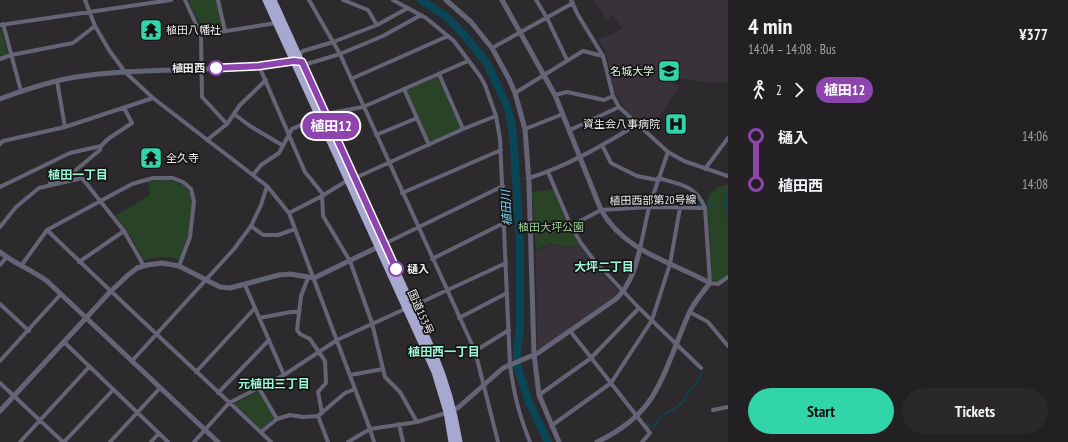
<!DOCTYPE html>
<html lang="en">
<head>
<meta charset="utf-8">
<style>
  body { margin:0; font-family:"PT Sans Narrow","Noto Sans JP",sans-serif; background:#2a282a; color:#f1f3f6; height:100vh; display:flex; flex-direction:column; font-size:15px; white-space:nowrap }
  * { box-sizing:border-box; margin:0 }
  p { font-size:13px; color:#a2a3a5 }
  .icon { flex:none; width:22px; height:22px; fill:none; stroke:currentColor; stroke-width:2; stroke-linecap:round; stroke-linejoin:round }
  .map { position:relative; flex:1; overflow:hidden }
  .panel { display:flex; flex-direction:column; background:#222022; width:340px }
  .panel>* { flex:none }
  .badge { padding:0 8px; border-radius:13px; font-size:14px; line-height:26px }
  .map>.badge { position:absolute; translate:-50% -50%; box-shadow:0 0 0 2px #fff }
  .legs { display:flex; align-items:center; gap:6px; height:44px; padding:0 20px; font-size:13px }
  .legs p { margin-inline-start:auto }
  .head { display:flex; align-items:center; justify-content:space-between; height:68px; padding:0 20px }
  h1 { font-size:22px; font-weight:700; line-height:30px }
  .action { display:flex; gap:8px; margin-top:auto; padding:8px 20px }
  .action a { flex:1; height:46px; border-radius:24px; background:#32d4a9; color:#111; font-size:16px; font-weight:700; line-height:46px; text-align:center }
  .action a+a { background:#2a282a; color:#f1f3f6 }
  ul { padding:0 20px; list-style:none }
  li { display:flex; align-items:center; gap:14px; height:48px; font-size:15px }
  li i { display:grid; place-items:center; width:6px; height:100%; margin:0 5px; background:currentColor }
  li i::after { content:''; width:10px; height:10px; margin:-5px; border:3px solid; border-radius:50%; background:#222022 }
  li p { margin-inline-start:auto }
  li:first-child i { background:linear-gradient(#0000 50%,currentColor 0) }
  li:last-child i { background:linear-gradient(currentColor 50%,#0000 0) }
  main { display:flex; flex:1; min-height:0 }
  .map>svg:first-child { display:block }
</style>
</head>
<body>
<main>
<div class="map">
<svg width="728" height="442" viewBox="0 0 728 442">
  <rect width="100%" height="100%" fill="#2d2a2e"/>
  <path fill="#39323a" d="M 594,0 L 728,0 L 728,82 L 717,83 L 684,79 L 673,79 L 671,82 L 679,86 L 650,131 L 626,110 L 614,91 L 606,52 L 598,39 L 613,34 L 622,28 L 613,15 L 606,19 Z
    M 554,245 L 569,248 L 580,245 L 590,261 L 617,290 L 617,293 L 610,302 L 541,349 L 537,347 L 536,250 Z"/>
  <path fill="#294326" d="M 189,0 L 217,0 L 223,30 L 204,32 L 189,2 Z
    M 0,27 L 8,54 L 0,57 Z
    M 438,77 L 460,128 L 429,142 L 405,90 Z
    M 166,180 C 173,181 181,182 186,188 C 202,204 186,242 179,260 C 167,255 157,257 144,260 L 130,235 L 115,216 L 150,195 L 148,181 Z
    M 728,184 L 728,275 L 719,281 L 715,282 L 712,279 L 707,202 C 709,191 718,187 728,184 Z
    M 554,189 L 569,229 L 580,245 L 569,247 L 553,244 L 536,249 L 532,192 Z
    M 259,391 L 274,418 L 261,429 L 234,404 Z"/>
  <path fill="#0b4657" d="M 726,194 L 728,194 L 728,257 Z"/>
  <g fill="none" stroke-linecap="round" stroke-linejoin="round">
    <path stroke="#0b4657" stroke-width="1.5" d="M 516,179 L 524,179
      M 682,205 L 700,205
      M 707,205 L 714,205
      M 723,206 L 726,206
      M 646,423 L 653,428 L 661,417 L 681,404 L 685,399 L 688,393 L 695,386 L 702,373"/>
    <path stroke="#0b4657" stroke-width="8" d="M 421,0 L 447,17 L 465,36 L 487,63 L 507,106 L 512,126 L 514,148 L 520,246 L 520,328 L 517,351 L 517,365 L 529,402 L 548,442"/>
    <path stroke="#656477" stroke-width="4" d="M 185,0 L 201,35 L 202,97 L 227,124
      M 218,0 L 225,31
      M 309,0 L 340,54 L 475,351 L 498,442
      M 343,0 L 368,10 L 377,25
      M 393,0 L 426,18 L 454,41 L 480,76 L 485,85 L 496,116 L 500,139 L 510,365 C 514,394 519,415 530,442
      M 536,0 L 547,18 L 567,60
      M 571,0 L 578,15 L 603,56 L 613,96 L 619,107 L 668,152 L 684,161 L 728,176
      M 3,24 L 21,91
      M 0,25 L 171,0
      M 95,26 L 109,50 L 125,72 L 153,98 L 267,186 L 289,213 L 370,429 L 374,442
      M 201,35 L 276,23
      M 492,48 L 573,3
      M 298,56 L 303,51 L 333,42 L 377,25 L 408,8
      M 0,59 L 11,55 L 73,43 L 95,26 L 85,0
      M 301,62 L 307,64 L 340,54 L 383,36 L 421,15
      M 259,66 L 305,172 L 322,193 L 323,216 L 350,261 L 372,323 L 385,377 L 400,392 L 417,422
      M 439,74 L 463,129
      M 351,79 L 448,36
      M 57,81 L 65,127
      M 404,89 L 429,145
      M 515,93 L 583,51 L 603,56
      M 555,95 L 567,92 L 604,100 L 613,96
      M 234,114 L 250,126 L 282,145
      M 325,114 L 363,107 L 468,61
      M 525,129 L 563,114
      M 570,130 L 619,107
      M 376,135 L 417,118
      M 207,140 L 227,124 L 240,105 L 266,80
      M 0,144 L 3,141 L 65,127 L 153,98
      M 602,145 L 611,163 L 637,176 L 657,180
      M 101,146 L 108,139 L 132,123 L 124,108
      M 705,169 L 728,138
      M 548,172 L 571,226 L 581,243 L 593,259 L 639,308 L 701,368
      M 253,175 L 261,165 L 279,153 L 292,129 L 320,116
      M 355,178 L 463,129 L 496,116
      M 529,178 C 568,166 603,145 638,124
      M 658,178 C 679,184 696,185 705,208 L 710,283 L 718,284 L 728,277
      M 0,187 L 70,153 L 101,146 L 100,150 L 77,169 L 72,175 L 50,183
      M 402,193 L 501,150
      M 289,213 L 322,196 L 348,180
      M 251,226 L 263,235 L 278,235 L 295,229
      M 571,226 L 601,210 L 649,207 L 705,208
      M 0,227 L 16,207 L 39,188 L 82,178 L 124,231 L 144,266
      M 47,230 C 121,302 197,371 271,442
      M 384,244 L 503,186
      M 640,249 L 649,207 L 668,152
      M 432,259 L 504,223
      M 79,262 L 124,231
      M 0,265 L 7,257
      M 21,266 L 47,230 L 132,184 L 153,178 L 173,178 L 183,182 L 191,189 L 194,201 L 190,237 L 179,266
      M 308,278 L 301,296 L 297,330 L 300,334 L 310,339 L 325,361 L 326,383 L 318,392 L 322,413
      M 245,285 L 284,375
      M 0,304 L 29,331
      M 413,306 L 506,263
      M 690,312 L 708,322 L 728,346
      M 259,318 L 291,312 L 299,312
      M 459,318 L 507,293
      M 571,332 L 650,433 L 642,442
      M 64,342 L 168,442
      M 475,351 L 509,330
      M 0,361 L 61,294
      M 132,361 L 234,249 L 251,226 L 261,205 L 267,186
      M 196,372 L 255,308
      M 350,375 L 383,369
      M 0,383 L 63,442
      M 259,388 L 277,419
      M 218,393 L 269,340
      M 539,395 L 591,358 L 639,308
      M 713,410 L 728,407
      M 318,416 L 328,442
      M 399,424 L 403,442
      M 551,426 L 611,383 L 652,320 L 670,264 L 680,208
      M 261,432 L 277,419 L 290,415 L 303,417 L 318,416 L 345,393 L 355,389
      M 20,442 L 89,367
      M 64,442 L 113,390
      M 110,442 L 160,388
      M 151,442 L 159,433
      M 194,442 L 229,403 L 284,375 L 337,340 L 407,308
      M 348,442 L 370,429 L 417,422 L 449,412"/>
    <path stroke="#656477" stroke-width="5" d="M 446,0 L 471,22 L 492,48 L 509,79 L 515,93 L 525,129 L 529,183 L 534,354 L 539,395 L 559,442
      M 502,0 L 555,95 L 601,210 C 625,252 670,261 710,283 C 703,292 695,301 690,311 C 677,339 666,378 648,403 C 635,420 616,433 597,442
      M 0,99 C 29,88 60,78 91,75 C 158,67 227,73 294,61
      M 0,252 C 15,264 32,270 47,281 L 218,442
      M 0,411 L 110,292 L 127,276 L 137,268 L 147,265 L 162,263 L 179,266 L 220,287 L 230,288 L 279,275 L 290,274 L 314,278 L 380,246
      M 453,411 L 460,406 L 503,368 L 538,353 L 616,299 C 630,285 635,269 640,249"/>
    <path stroke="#a8a7d0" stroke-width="7" d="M 266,0 L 435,372 L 447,412 L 452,442
      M 273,0 L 434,354 C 446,382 454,412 459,442"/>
  </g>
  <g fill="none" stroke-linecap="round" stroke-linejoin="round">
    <g stroke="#fff" stroke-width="9">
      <path id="line-1" d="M 216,68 L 259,66 L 294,61 L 302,62 L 396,269"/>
    </g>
    <use href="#line-1" stroke="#8e44ad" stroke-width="6"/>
  </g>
  <defs>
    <g id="temple-square" transform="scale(1.15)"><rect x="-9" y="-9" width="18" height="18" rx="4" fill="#32d4a9" stroke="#151415"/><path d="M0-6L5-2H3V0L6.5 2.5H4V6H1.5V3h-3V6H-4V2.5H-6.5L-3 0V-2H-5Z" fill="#111"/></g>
    <g id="university-square" transform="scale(1.15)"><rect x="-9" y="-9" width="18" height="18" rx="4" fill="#32d4a9" stroke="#151415"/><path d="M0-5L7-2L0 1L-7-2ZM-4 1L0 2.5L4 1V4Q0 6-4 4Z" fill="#111"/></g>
    <g id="hospital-square" transform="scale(1.15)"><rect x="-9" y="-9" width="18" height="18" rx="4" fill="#32d4a9" stroke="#151415"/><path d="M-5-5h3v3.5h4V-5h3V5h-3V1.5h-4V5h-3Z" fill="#111"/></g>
  </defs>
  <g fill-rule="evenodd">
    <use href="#temple-square" x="151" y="30"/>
    <use href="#university-square" x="669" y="71"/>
    <use href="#hospital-square" x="676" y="124"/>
    <use href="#temple-square" x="151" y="158"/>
  </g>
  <g fill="#fff" stroke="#8e44ad" stroke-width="2">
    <circle cx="216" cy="68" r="7"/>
    <circle cx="396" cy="269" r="7"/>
  </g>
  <g text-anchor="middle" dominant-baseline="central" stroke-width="3.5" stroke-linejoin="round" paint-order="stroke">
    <g font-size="11" fill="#edebee" stroke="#151415" text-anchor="start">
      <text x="166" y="30">植田八幡社</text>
      <text x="654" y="71" text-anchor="end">名城大学</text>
      <text x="660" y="124" text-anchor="end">資生会八事病院</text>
      <text x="166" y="158">全久寺</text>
    </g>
    <g font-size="11" font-weight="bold" fill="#edebee" stroke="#151415" text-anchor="end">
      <text x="205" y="68">植田西</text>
      <text x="407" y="269" text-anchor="start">樋入</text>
    </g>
    <g font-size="11" fill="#edebee" stroke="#151415">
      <text transform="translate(653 200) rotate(-1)">植田西部第20号線</text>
      <text transform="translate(421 312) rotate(66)">国道153号</text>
    </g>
    <g font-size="11" fill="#9dcf97" stroke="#151415">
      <text x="551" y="227">植田大坪公園</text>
    </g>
    <g font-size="12" font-weight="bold" fill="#99f6d5" stroke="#151415">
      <text x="78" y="174">植田一丁目</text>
      <text x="604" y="266">大坪二丁目</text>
      <text x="444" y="351">植田西一丁目</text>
      <text x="274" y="383">元植田三丁目</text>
    </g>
    <g font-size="12" font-style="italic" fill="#79cfee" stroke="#151415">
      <text transform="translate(506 208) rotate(-93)">植田川</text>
    </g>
  </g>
</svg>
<b class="badge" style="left:331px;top:126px;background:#8e44ad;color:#fff">植田12</b>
</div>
<section class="panel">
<div class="head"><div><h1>4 min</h1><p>14:04 – 14:08 · Bus</p></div><b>¥377</b></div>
<div class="legs"><svg class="icon" aria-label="walk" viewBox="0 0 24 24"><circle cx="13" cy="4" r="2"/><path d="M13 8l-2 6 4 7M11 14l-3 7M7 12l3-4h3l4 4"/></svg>2<svg class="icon" aria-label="forward" viewBox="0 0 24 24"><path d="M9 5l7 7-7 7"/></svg><b class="badge" style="background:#8e44ad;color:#fff">植田12</b></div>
<ul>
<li><i style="color:#8e44ad"></i><b>樋入</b><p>14:06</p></li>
<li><i style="color:#8e44ad"></i><b>植田西</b><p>14:08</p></li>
</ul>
<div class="action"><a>Start</a><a>Tickets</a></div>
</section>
</main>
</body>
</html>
